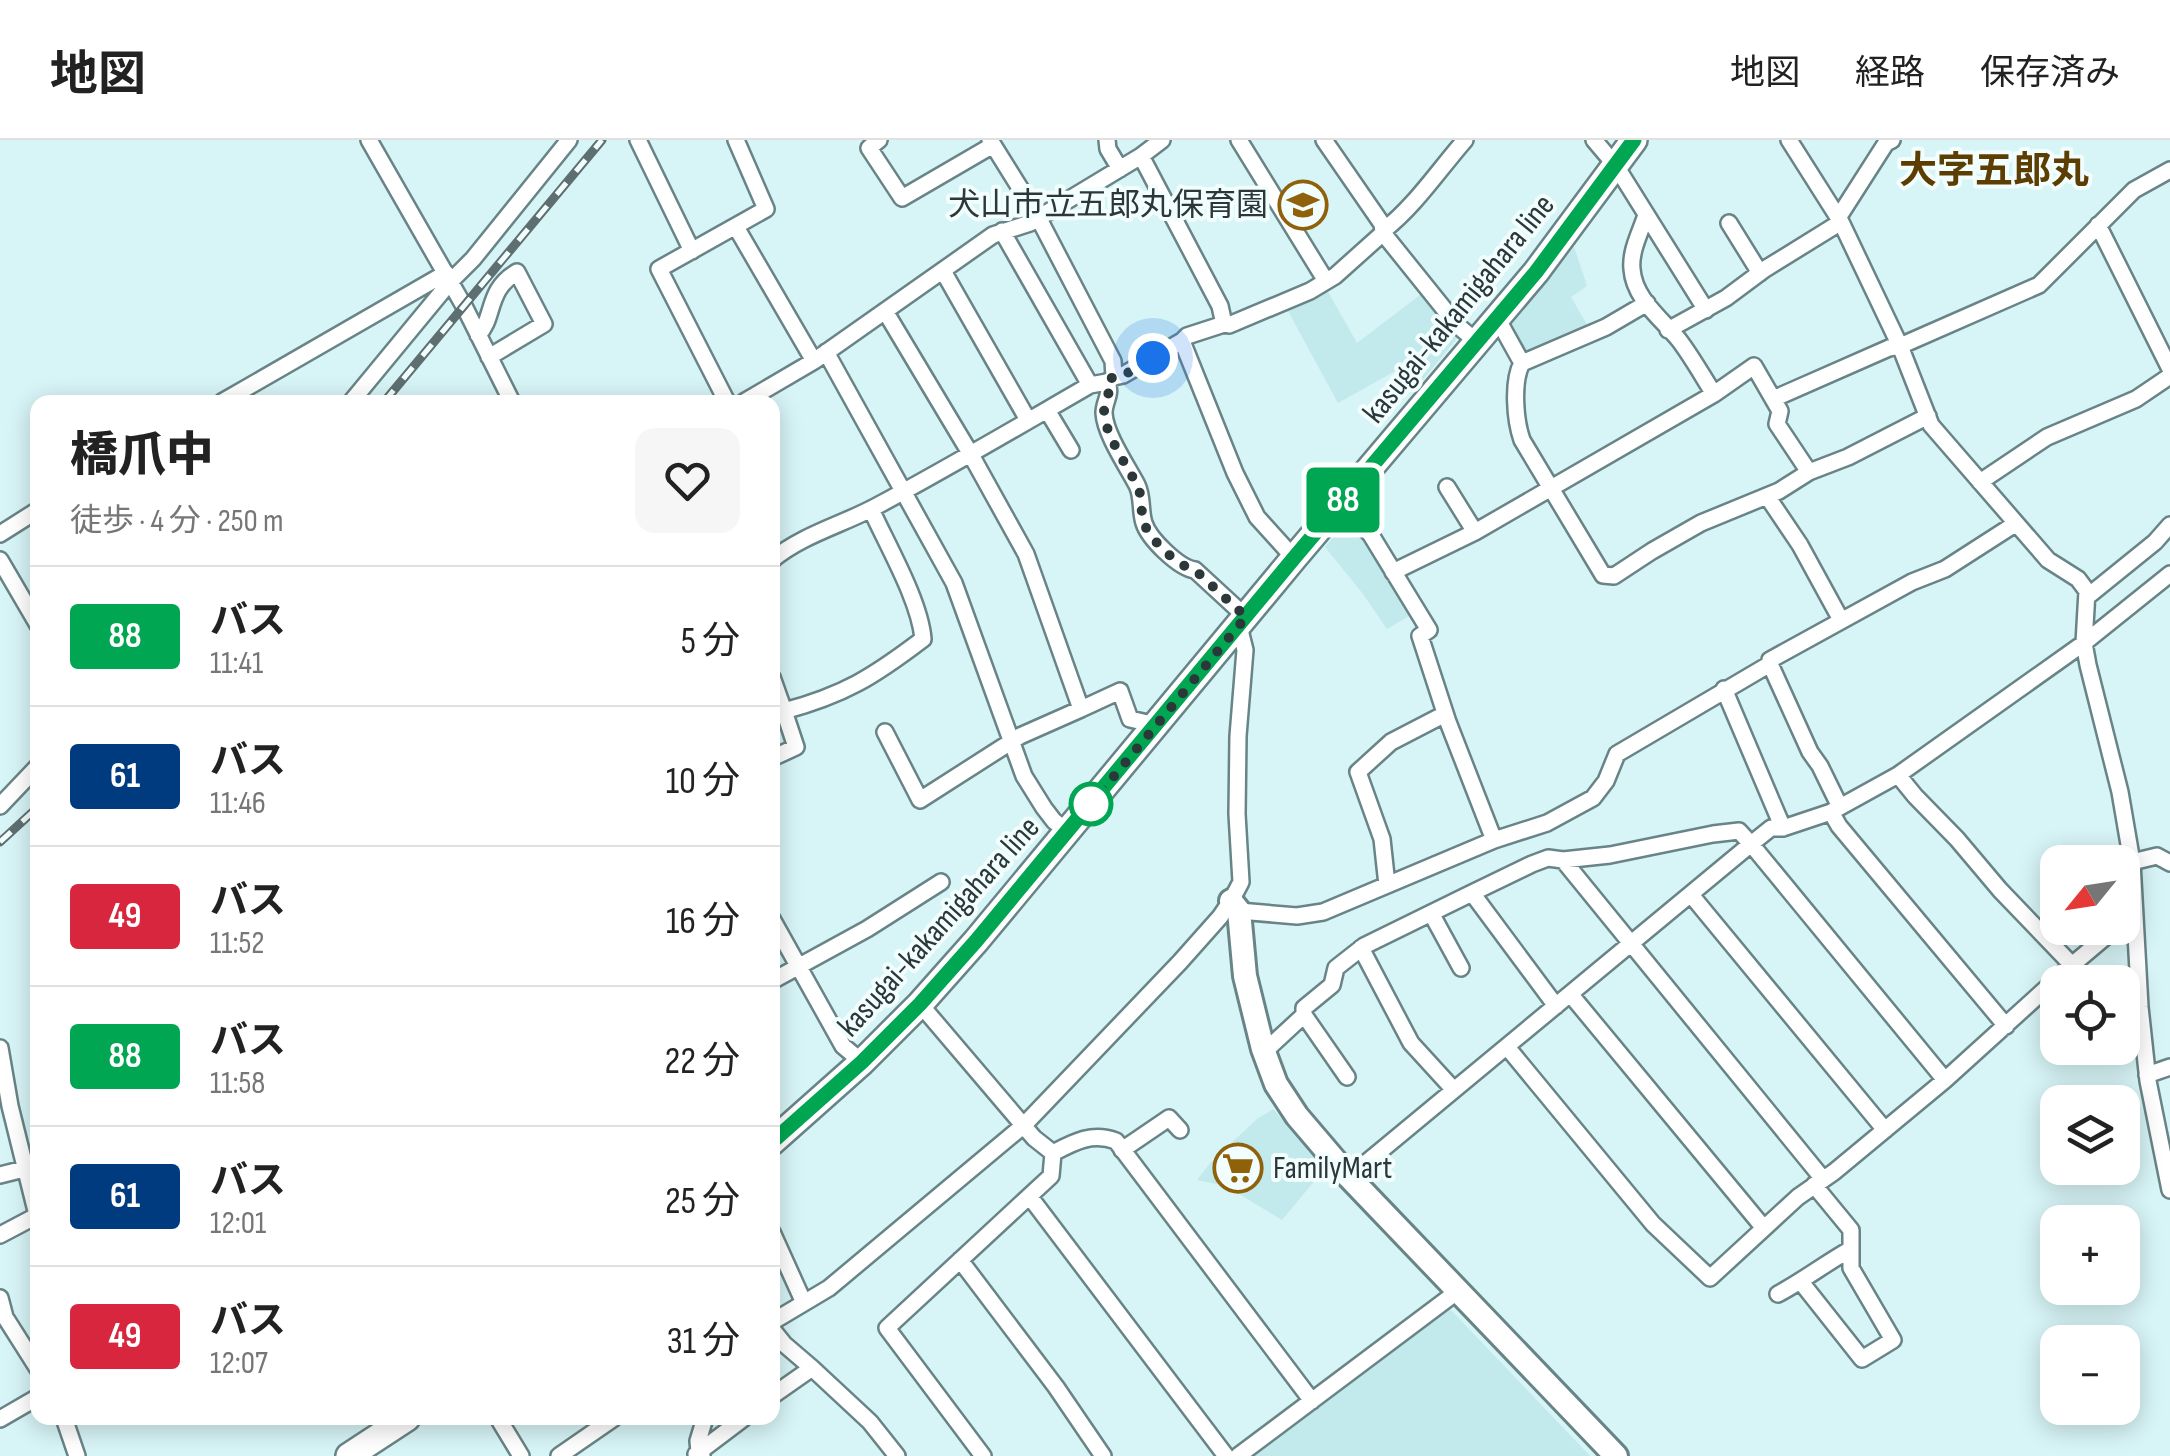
<!DOCTYPE html>
<html lang="ja">
<head>
<meta charset="utf-8">
<style>
  body { margin:0; font-family:"Sofia Sans Condensed","Noto Sans JP",sans-serif; background:#f6f6f6; color:#222; height:100vh; display:flex; flex-direction:column; font-size:38px; white-space:nowrap }
  * { box-sizing:border-box; margin:0 }
  p { font-size:32px; color:#767676 }
  .icon { flex:none; width:55px; height:55px; fill:none; stroke:currentColor; stroke-width:2; stroke-linecap:round; stroke-linejoin:round }
  .map { position:relative; flex:1; overflow:hidden }
  .drawer { position:absolute; left:30px; top:255px; width:750px; height:1030px; display:flex; flex-direction:column; background:#fff; border-radius:20px; box-shadow:0 5px 25px #0003 }
  .drawer>* { flex:none }
  .badge { padding:0 20px; border-radius:8px; font-size:35px; line-height:65px }
  .needle { width:65px; rotate:240deg }
  .controls { position:absolute; left:2040px; top:705px; display:grid; gap:20px }
  .controls a { display:grid; place-items:center; width:100px; height:100px; border-radius:20px; background:#fff; box-shadow:0 5px 25px #0003; font-size:50px }
  .you { position:absolute; width:50px; height:50px; margin:-25px; border:8px solid #fff; border-radius:50%; background:#1a73e8; box-shadow:0 0 0 15px #1a73e833 }
  .map>.badge { position:absolute; translate:-50% -50%; box-shadow:0 0 0 5px #fff }
  .round { display:grid; place-items:center; flex:none; width:105px; height:105px; border-radius:20px; background:#f6f6f6 }
  .overview { display:flex; align-items:center; justify-content:space-between; height:170px; padding:0 40px }
  h1 { font-size:48px; font-weight:800; line-height:75px }
  ul { padding:0; list-style:none }
  li { display:flex; align-items:center; gap:30px; height:140px; padding:0 40px; border-top:2px solid #e0e0e0 }
  li div { flex:1 }
  li b { display:block; font-size:38px }
  li em { font-style:normal }
  li .badge { min-width:110px; font-weight:700; text-align:center }
  header { display:flex; align-items:center; gap:60px; box-sizing:border-box; height:140px; padding:0 50px; background:#fff; border-bottom:2px solid #e0e0e0 }
  header strong { font-size:48px }
  nav { display:flex; gap:55px; margin-inline-start:auto; font-size:35px }
  .map>svg:first-child { display:block }
</style>
</head>
<body>
<header>
<strong>地図</strong>
<nav><a>地図</a><a>経路</a><a>保存済み</a></nav>
</header>
<div class="map">
<svg width="2170" height="1316" viewBox="0 0 2170 1316">
  <rect width="100%" height="100%" fill="#d7f4f6"/>
  <path fill="#c2e9eb" d="M 1574,107 L 1587,146 L 1571,157 L 1589,188 L 1525,216 L 1512,194 L 1511,180 Z
    M 1327,150 L 1357,203 L 1424,152 L 1459,196 L 1412,253 L 1399,229 L 1338,263 L 1288,171 Z
    M 1350,378 L 1368,398 L 1414,473 L 1387,489 L 1363,454 L 1325,407 Z
    M 1273,969 L 1326,1027 L 1282,1080 L 1226,1046 L 1197,1040 L 1211,1022 L 1257,979 Z
    M 1448,1167 L 1590,1316 L 1249,1316 Z"/>
  <g fill="none" stroke-linecap="round" stroke-linejoin="round">
    <g stroke="#698486" stroke-width="20">
      <path id="street" d="M 369,0 L 464,166 L 512,262
        M 638,0 L 692,111
        M 879,0 L 869,8 L 902,58 L 993,5
        M 1107,0 L 1108,9 L 1120,29
        M 1239,0 L 1326,141
        M 1324,0 L 1382,84 L 1383,93
        M 1594,0 L 1616,26 L 1706,170
        M 1789,0 L 1841,82 L 1900,206 L 1931,285 L 2048,420 L 2078,439 L 2087,451 L 2084,503 L 2088,525 L 2120,652 L 2132,722 L 2140,867 L 2148,941 L 2170,1050
        M 1646,75 C 1641,91 1630,111 1632,129 C 1634,159 1662,179 1679,200 C 1692,217 1703,237 1714,254
        M 1838,78 L 1886,3 L 1892,0
        M 1729,83 L 1760,133
        M 2098,85 L 2170,229
        M 736,87 L 814,221
        M 1002,91 L 1090,245
        M 1383,91 C 1415,66 1438,31 1465,0
        M 943,131 L 1028,280
        M 885,171 L 970,313 L 1026,414 L 1081,569 L 1020,596 L 920,660 L 885,592
        M 1497,178 L 1522,223 C 1512,241 1515,280 1522,300 L 1603,435 L 1614,436 L 1652,411 L 1701,383 L 1779,351 L 1809,332 L 1848,317 L 1928,276
        M 1224,184 L 1229,185 L 1310,151 L 1335,136 L 1383,93 L 1457,185 L 1477,202
        M 1668,190 L 1726,158 L 1765,129 L 1841,82
        M 478,195 C 495,178 486,150 517,132 L 544,184 L 489,217
        M 1182,201 L 1235,333 L 1257,377 L 1294,418
        M 826,212 L 954,443 L 1024,636 L 1044,668 L 1054,681 L 1068,692
        M 1522,223 L 1606,187 L 1647,163
        M 1114,237 L 1123,235 L 1182,201 L 1187,196 L 1224,184 L 1220,166 L 1141,16
        M 1107,242 C 1112,255 1104,261 1104,273 C 1105,294 1127,326 1137,345 C 1143,357 1140,371 1144,383 C 1149,399 1179,428 1195,430 L 1246,477
        M 1773,259 L 1889,208 L 1900,206 L 2039,145 L 2134,50 L 2170,30
        M 222,262 L 446,133
        M 351,262 L 450,142 L 473,119 L 569,0
        M 727,262 L 659,129 L 766,69 L 736,0
        M 744,262 L 814,221 L 993,95 L 1030,83 L 1141,16 L 1162,0
        M 1047,270 L 1071,310
        M 1980,342 L 2047,297 L 2136,259 L 2170,236
        M 1447,347 L 1475,392
        M 1767,356 L 1800,405 L 1841,480
        M 1341,362 L 1371,395 L 1429,490 L 1420,496 L 1448,582 L 1494,700
        M 0,394 L 38,370
        M 0,420 L 38,485
        M 772,420 C 802,395 841,385 875,367 C 948,328 1019,286 1090,245 L 1107,242 L 1114,237 L 1113,221 L 1038,77 L 990,0
        M 1393,432 L 1475,392 L 1714,254 L 1754,226 L 1780,271 L 1777,284 L 1809,332
        M 2087,457 L 2155,402 L 2170,385
        M 1770,524 L 1810,612 L 1820,626 L 1840,667
        M 772,537 L 784,571
        M 1724,549 L 1783,688
        M 1081,569 L 1120,551 L 1130,579 L 1156,585
        M 772,618 L 796,607 L 784,571 C 844,555 873,537 923,499 C 920,461 887,405 871,369
        M 0,666 L 38,626
        M 1831,672 L 1839,686 L 2006,886
        M 1563,720 L 1823,1039
        M 2132,722 L 2157,716 L 2170,723
        M 1387,745 L 1382,699 L 1358,632 L 1391,602 L 1445,574
        M 1692,756 L 1885,990
        M 1239,771 L 1297,776 L 1323,772 L 1494,700 L 1547,683 L 1593,658 L 1606,641 L 1617,614 L 1770,524 L 1770,520 L 1912,442 L 1945,429 L 2015,384
        M 1431,773 L 1461,828
        M 772,779 L 843,906 L 862,922
        M 1361,808 L 1411,903 L 1454,950
        M 2072,825 L 2116,788
        M 772,841 L 867,789 L 941,742
        M 1571,855 L 1763,1087
        M 920,864 L 1034,998 L 1053,1013
        M 1556,866 L 1472,753 L 1532,724 L 1548,718 L 1563,720 L 1610,715 L 1713,694 L 1739,691 L 1751,704 L 1771,688 L 1783,688 L 1831,672 L 1898,635 L 2084,503 L 2170,434
        M 1304,875 L 1347,937
        M 1507,907 L 1653,1084 L 1710,1138 L 1798,1057 L 1834,1032 L 1945,940 L 2072,825 L 2000,750 L 1957,699 L 1915,656 L 1898,635
        M 0,908 L 10,966 L 37,1075
        M 1264,912 L 1304,875 L 1304,868 L 1332,845 L 1336,828 L 1364,806 L 1472,753
        M 2147,935 L 2170,927
        M 1122,1010 L 1169,978 L 1180,990
        M 1053,1013 C 1074,1002 1092,992 1116,1001 L 1312,1261
        M 0,1035 L 24,1029
        M 1349,1037 L 1751,704 L 1945,940
        M 1030,1057 L 1226,1316
        M 772,1092 L 804,1163
        M 0,1095 L 38,1075
        M 960,1120 L 1056,1247 L 1103,1316
        M 1801,1142 L 1862,1219 L 1893,1200 L 1851,1128 L 1851,1090 L 1814,1045
        M 1778,1154 C 1804,1140 1826,1123 1851,1109
        M 0,1158 L 5,1177 L 38,1229
        M 772,1182 L 829,1148 L 1024,985 L 1180,822 L 1220,777 L 1231,761 L 1241,742 L 1237,674 L 1238,596 L 1245,510 L 1239,486
        M 772,1189 L 784,1204 L 812,1228 L 772,1256
        M 812,1228 L 870,1282 L 897,1316
        M 64,1278 L 77,1316
        M 498,1278 L 521,1316
        M 0,1279 L 38,1257
        M 696,1314 L 699,1312 L 698,1301 L 705,1278
        M 559,1316 L 614,1278
        M 702,1316 L 699,1312 L 744,1278
        M 983,1316 L 887,1188 L 1051,1036 L 1053,1013
        M 1238,1316 L 1458,1151"/>
    </g>
    <g stroke="#698486" stroke-width="28">
      <path id="secondary" d="M 1231,761 L 1239,771 L 1245,836 L 1263,909 L 1276,944 L 1297,976 L 1349,1037 L 1616,1316"/>
    </g>
    <g stroke="#698486" stroke-width="30">
      <path id="primary" d="M 772,1002 L 862,922 L 920,864 L 976,801 L 1294,418 L 1536,132 L 1634,0
        M 349,1316 L 407,1278"/>
    </g>
    <use href="#street" stroke="#fff" stroke-width="15"/>
    <use href="#secondary" stroke="#fff" stroke-width="22"/>
    <use href="#primary" stroke="#fff" stroke-width="25"/>
    <g stroke="#5e6f71" stroke-width="9">
      <path id="rail" d="M 384,262 L 602,0
        M 0,702 L 38,667"/>
    </g>
    <use href="#rail" stroke="#f2fefe" stroke-width="5" stroke-dasharray="15" stroke-linecap="butt"/>
  </g>
  <g fill="none" stroke-linecap="round" stroke-linejoin="round">
    <g stroke="#fff" stroke-width="22">
      <path id="line" d="M 772,1002 L 862,922 L 920,864 L 976,801 L 1294,418 L 1536,132 L 1634,0"/>
    </g>
    <use href="#line" stroke="#00a651" stroke-width="15"/>
    <path stroke="#2b3738" stroke-width="10" stroke-dasharray="0 18" d="M 1091,664 L 1246,477 L 1195,430 C 1180,428 1149,399 1144,383 C 1140,371 1143,357 1137,345 C 1127,326 1105,294 1104,273 C 1104,261 1112,255 1107,242 L 1114,236 L 1124,235 L 1153,218"/>
  </g>
  <defs>
    <g id="school-ring" transform="scale(2.5)"><circle r="9.5" fill="#f2fefe" stroke="#8f610a" stroke-width="1.5"/><path d="M0-5L7-2L0 1L-7-2ZM-4 1L0 2.5L4 1V4Q0 6-4 4Z" fill="#8f610a"/></g>
    <g id="supermarket-ring" transform="scale(2.5)"><circle r="9.5" fill="#f2fefe" stroke="#8f610a" stroke-width="1.5"/><path d="M-6-5.5h2.5l.6 2H6L4.5 2H-2.5L-4.4-4H-6ZM-1.5 3.2a1.3 1.3 0 1 0 .1 0ZM3 3.2a1.3 1.3 0 1 0 .1 0Z" fill="#8f610a"/></g>
  </defs>
  <g fill-rule="evenodd">
    <use href="#school-ring" x="1303" y="65"/>
    <use href="#supermarket-ring" x="1238" y="1028"/>
  </g>
  <circle fill="#fff" stroke="#00a651" stroke-width="5" cx="1091" cy="664" r="20"/>
  <g text-anchor="middle" dominant-baseline="central" stroke-width="8" stroke-linejoin="round" paint-order="stroke">
    <g font-size="32" fill="#2b3738" stroke="#f2fefe" text-anchor="end">
      <text x="1268" y="65">犬山市立五郎丸保育園</text>
      <text x="1273" y="1028" text-anchor="start">FamilyMart</text>
    </g>
    <g font-size="32" fill="#2b3738" stroke="#f2fefe">
      <text transform="translate(1459 169) rotate(-51)">kasugai-kakamigahara line</text>
      <text transform="translate(939 787) rotate(-48)">kasugai-kakamigahara line</text>
    </g>
    <g font-size="38" font-weight="bold" fill="#5c3d02" stroke="#f2fefe">
      <text x="1994" y="31">大字五郎丸</text>
    </g>
  </g>
</svg>
<div class="controls">
<a><svg class="needle" viewBox="-14 -14 28 28"><path d="M0-13l5 13h-10z" fill="#e53935"/><path d="M0 13l5-13h-10z" fill="#767676"/></svg></a>
<a><svg class="icon" aria-label="locate" viewBox="0 0 24 24"><circle cx="12" cy="12" r="6"/><path d="M12 2v4M12 18v4M2 12h4M18 12h4"/></svg></a>
<a><svg class="icon" aria-label="layers" viewBox="0 0 24 24"><path d="M12 4l9 5-9 5-9-5zM3 14l9 5 9-5"/></svg></a>
<a>+</a>
<a>−</a>
</div>
<div class="you" style="left:1153px;top:218px"></div>
<b class="badge" style="left:1343px;top:360px;background:#00a651;color:#fff">88</b>
<section class="drawer">
<div class="overview"><div><h1>橋爪中</h1><p>徒歩 · 4 分 · 250 m</p></div><a class="round"><svg class="icon" aria-label="heart" viewBox="0 0 24 24"><path d="M12 20l-8-8c-3-5 5-10 8-4 3-6 11-1 8 4z"/></svg></a></div>
<ul>
<li><span class="badge" style="background:#00a651;color:#fff">88</span><div><b>バス</b><p>11:41</p></div><em>5 分</em></li>
<li><span class="badge" style="background:#003b80;color:#fff">61</span><div><b>バス</b><p>11:46</p></div><em>10 分</em></li>
<li><span class="badge" style="background:#d7263d;color:#fff">49</span><div><b>バス</b><p>11:52</p></div><em>16 分</em></li>
<li><span class="badge" style="background:#00a651;color:#fff">88</span><div><b>バス</b><p>11:58</p></div><em>22 分</em></li>
<li><span class="badge" style="background:#003b80;color:#fff">61</span><div><b>バス</b><p>12:01</p></div><em>25 分</em></li>
<li><span class="badge" style="background:#d7263d;color:#fff">49</span><div><b>バス</b><p>12:07</p></div><em>31 分</em></li>
</ul>
</section>
</div>
</body>
</html>
